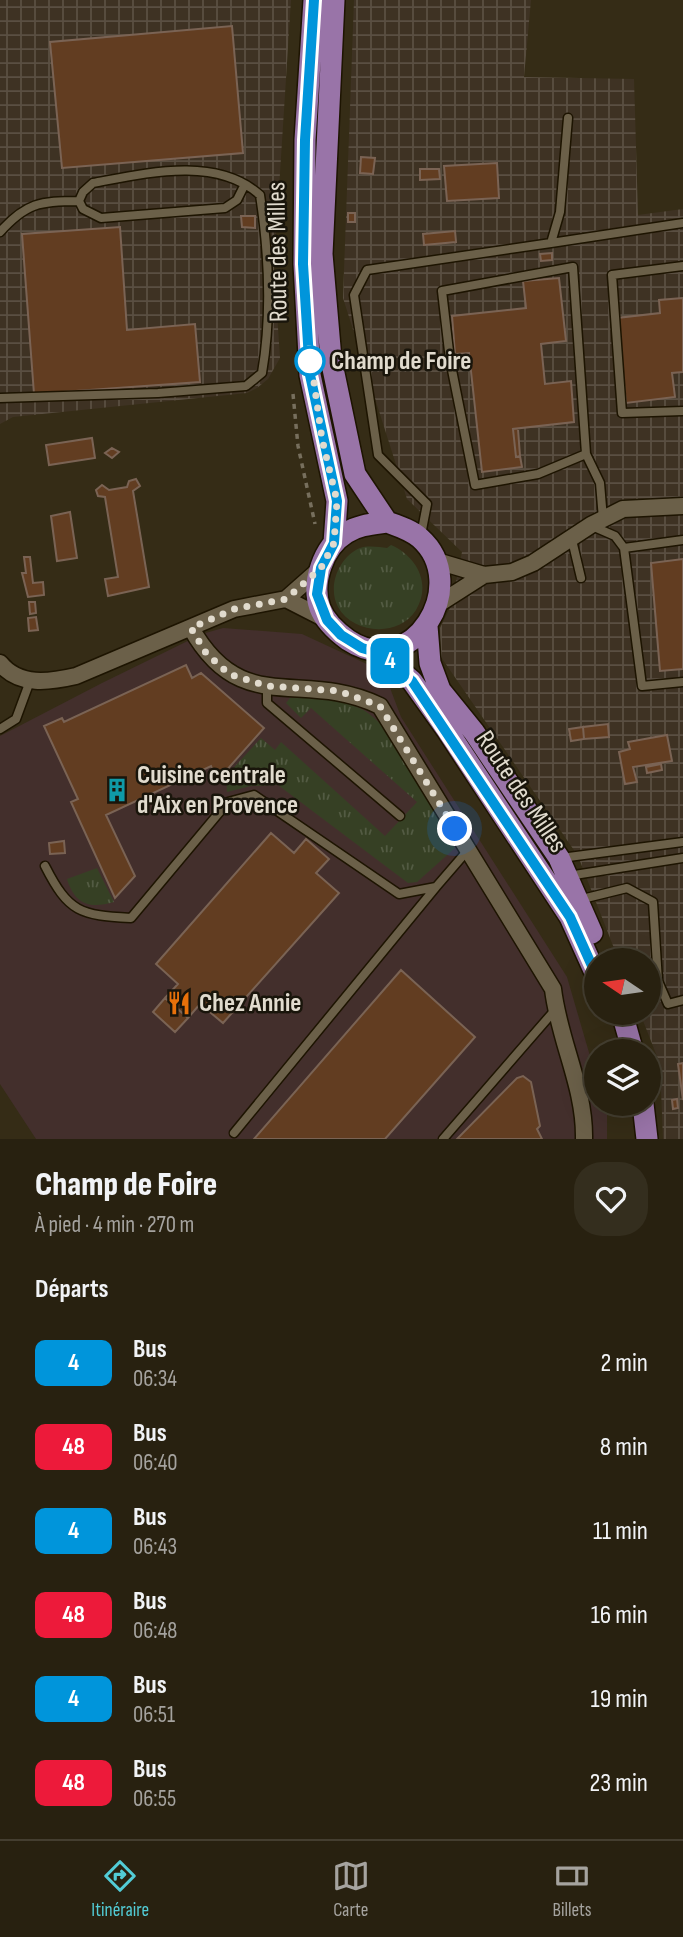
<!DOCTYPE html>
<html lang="fr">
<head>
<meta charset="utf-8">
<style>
  body { margin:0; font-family:"Sofia Sans Condensed",sans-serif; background:#342e1e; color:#f1f3f6; height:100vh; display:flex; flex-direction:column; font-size:26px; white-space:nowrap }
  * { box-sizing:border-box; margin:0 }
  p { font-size:23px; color:#a5a39f }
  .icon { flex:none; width:38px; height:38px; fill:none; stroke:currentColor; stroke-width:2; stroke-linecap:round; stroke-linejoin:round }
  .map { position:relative; height:1139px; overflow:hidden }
  .side { display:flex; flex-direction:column; background:#282110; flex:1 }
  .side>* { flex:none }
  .badge { padding:0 14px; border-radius:10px; font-size:24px; line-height:46px }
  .needle { width:46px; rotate:283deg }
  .fabs { position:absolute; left:584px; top:948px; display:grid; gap:14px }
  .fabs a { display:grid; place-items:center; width:77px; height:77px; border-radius:50%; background:#282110; box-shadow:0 7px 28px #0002,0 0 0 2px #443e30; font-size:35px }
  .you { position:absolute; width:35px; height:35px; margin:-18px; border:5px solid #fff; border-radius:50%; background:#1a73e8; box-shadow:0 0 0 10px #1a73e833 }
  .map>.badge { position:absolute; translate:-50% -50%; box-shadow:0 0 0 4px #fff }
  h2 { padding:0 35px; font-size:26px; line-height:63px }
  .round { display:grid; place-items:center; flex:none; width:74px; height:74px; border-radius:28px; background:#342e1e }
  .head { display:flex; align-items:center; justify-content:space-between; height:119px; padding:0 35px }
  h1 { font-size:33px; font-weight:800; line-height:52px }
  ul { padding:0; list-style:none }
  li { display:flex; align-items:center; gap:21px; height:84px; padding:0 35px }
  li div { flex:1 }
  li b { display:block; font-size:26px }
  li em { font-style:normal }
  li .badge { min-width:77px; font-weight:700; text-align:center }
  .tabs { display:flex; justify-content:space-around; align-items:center; height:98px; border-top:2px solid #443e30; background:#282110; font-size:19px; color:#a5a39f }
  .tabs a { display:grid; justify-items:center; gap:4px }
  .tabs .on { color:#52ccd6 }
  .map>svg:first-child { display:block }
</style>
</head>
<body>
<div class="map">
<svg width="683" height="1139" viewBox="0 0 683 1139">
  <defs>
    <pattern id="industrial-grid" width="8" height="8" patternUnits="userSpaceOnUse" patternTransform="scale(1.75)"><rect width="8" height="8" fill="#3e3223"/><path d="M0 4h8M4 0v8" fill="none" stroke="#5a4f42"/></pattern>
    <pattern id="grass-tufts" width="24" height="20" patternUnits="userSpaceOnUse" patternTransform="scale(1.75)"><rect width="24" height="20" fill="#364024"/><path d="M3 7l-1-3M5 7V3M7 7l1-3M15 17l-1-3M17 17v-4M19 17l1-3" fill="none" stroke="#535b43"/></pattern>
  </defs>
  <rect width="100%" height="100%" fill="#352c16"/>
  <path fill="#432f2c" d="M 223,628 L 302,634 L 384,672 L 401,717 L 567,977 L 597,1080 L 597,1104 L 604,1104 L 607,1115 L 607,1139 L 36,1139 L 0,1084 L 0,736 L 102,683 L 202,634 Z"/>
  <path fill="url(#industrial-grid)" d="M 0,0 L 291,0 L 274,267 L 280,358 L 268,379 L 257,388 L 247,393 L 13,417 L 0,424 Z
    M 354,0 L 531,0 L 524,77 L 634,79 L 638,215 L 683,209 L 683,1139 L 663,1139 L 660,1064 L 640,1013 L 649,1013 L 649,961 L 619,961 L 578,856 L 441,657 L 440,628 L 451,606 L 462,552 L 407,499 L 343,298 Z"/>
  <path fill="url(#grass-tufts)" d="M 391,545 C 416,556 432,583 416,610 C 399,637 354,635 338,607 C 327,586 339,557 360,548 C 368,545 379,547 387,548 Z
    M 290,698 C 313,697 350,700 368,713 C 406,741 433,808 455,848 L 417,882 L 408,883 L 278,785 L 251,786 L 227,792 L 226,776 L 261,738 L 275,750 L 281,742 L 385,836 L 417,802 L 311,708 L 301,718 L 286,703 Z
    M 97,868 L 114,902 C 90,909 75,905 67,879 Z"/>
  <path fill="#623d21" stroke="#7a6354" stroke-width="2" d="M 232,26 L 243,153 L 62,168 L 50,42 Z
    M 361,157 L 375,158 L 373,174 L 360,173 Z
    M 497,163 L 499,198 L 447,201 L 444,166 Z
    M 420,169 L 439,169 L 440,179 L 420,180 Z
    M 348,213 L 355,213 L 355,222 L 348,222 Z
    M 241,216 L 255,216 L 255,228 L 242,227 Z
    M 120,227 L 127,330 L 195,324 L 200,382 L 34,394 L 22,234 Z
    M 455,231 L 456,242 L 424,245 L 423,234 Z
    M 552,253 L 552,260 L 541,261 L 540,254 Z
    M 559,278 L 566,341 L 541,344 L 545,384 L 571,381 L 574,422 L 513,429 L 516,457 L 520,456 L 522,467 L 482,472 L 469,353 L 455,354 L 452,316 L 526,308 L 523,281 Z
    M 683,298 L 683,372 L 672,373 L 675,397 L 626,403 L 617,318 L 660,313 L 659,300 Z
    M 513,429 L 518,429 L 520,456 L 516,457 Z
    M 92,438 L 95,458 L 49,465 L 46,445 Z
    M 112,448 L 119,452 L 112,458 L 105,453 Z
    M 136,479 L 140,486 L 133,491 L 149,587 L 108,596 L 105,579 L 118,577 L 105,497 L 98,496 L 96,490 L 102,485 L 109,490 L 127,487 L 129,481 Z
    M 70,512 L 77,558 L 57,561 L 51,516 Z
    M 24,557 L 30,557 L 33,583 L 43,582 L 44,595 L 28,597 L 22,573 L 26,573 Z
    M 683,559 L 683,669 L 660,671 L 651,563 Z
    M 29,602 L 35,602 L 36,613 L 30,614 Z
    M 36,617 L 38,630 L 29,631 L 28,618 Z
    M 186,665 L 192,678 L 201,673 L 264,728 L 217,781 L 211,766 L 106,815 L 135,876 L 115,898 L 71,802 L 78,799 L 44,726 L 62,718 L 64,722 Z
    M 608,724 L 609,737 L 584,739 L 583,727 Z
    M 583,727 L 584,739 L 571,741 L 569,729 Z
    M 667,735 L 672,761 L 633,767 L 637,782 L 625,784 L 619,752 L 630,749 L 628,742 Z
    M 661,764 L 662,770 L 647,773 L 646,767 Z
    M 271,833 L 294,853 L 306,839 L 329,859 L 316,873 L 339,893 L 223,1023 L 200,1004 L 188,1018 L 165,998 L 178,984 L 156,964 Z
    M 64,841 L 65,853 L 50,854 L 49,843 Z
    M 401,970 L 475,1037 L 385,1139 L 254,1139 Z
    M 165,998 L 188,1018 L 175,1032 L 153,1012 Z
    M 683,1063 L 683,1100 L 678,1064 Z
    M 523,1076 L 531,1082 L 540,1126 L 537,1129 L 542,1139 L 457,1139 L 517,1078 Z
    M 677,1099 L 678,1108 L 673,1109 L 672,1100 Z"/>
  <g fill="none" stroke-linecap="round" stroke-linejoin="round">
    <g stroke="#1d1401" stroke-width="11">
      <path id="lane" d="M 0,232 C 26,203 40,201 79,201
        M 551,243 L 683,223
        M 683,266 L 612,275 L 622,413 L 683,411
        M 0,398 L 158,393 L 246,386 L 262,373 C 272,315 269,254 260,195 C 216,156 147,173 93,183 L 83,192 L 79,201 L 83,209 L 101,218 L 225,208 L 237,200 L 244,186
        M 586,454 L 538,474 L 475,485 L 450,360 L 442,291 L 573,267 L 586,454 L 600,483 L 603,519
        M 592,526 L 615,536 L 624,548 L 642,686 L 683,682
        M 421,535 L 427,504 L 378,455 L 354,295 L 367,270 L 551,243 L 560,212 L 568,118
        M 572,540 L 581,578
        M 624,548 L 683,540
        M 267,686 L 267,703 L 400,816
        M 0,729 L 16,719 L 30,681
        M 561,858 L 683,842
        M 45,866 C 69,913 80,915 131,918 L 228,802 L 254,795 L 399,894 L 436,887 L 468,850
        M 568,876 L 683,858
        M 578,900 L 627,888 L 653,902 L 658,981 L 668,1004 L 683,1000
        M 234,1133 L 436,887
        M 443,1139 L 555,1010"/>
    </g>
    <g stroke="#1d1401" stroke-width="19">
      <path id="street" d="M 437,561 L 484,575 L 437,605
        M 484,575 L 512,572 L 533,563 L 591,525 L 623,509 L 683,506
        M 286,599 L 327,620
        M 191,628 C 242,719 302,668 380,706 L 553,989 C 559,1041 585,1087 584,1139
        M 0,663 C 19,687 50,682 76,676 L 234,609 L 286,599 L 321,568"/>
    </g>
    <g stroke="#1d1401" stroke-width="24">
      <path id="primary" d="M 314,0 L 305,140 L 304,264 L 310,375 L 337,501 L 334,543
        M 334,0 L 322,254 L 331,359 L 355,474 L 387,522
        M 387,522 C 398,526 411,530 420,538 C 472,584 413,683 348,640 C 337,632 325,621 320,608 C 311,583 323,547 346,533 C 358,525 373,524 387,522 Z
        M 427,626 L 430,663 L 440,690 L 474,732 L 559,858 L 592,933
        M 379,653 L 412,681 L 447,730 L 570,917 L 597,977
        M 622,1013 L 633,1052
        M 643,1104 L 647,1139"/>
    </g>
    <path stroke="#776f5d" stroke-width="3.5" stroke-dasharray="5 5" stroke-linecap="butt" d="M 293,394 L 298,446 L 315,524"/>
    <use href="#lane" stroke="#6b6049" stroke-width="8"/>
    <use href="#street" stroke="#6b6049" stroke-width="16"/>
    <use href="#primary" stroke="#9974a8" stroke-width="21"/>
  </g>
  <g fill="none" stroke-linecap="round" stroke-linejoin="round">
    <g stroke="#fff" stroke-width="16">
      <path id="line" d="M 314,0 L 305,140 L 303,264 L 310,375 L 337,501 L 334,543 L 321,568 L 317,594 L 327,620 L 341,635 L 362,648 L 379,653 L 412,681 L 570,917 L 597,977"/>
    </g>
    <use href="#line" stroke="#0095db" stroke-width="10"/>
    <path stroke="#e1dbce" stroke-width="7" stroke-dasharray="0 12.6" d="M 310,361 L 309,347 L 322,439 L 337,501 L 334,543 L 321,568 L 286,599 L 234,609 L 191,628 L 206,653 L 229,674 L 267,686 L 339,691 L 380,706 L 455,829"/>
  </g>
  <defs>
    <g id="building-bare" transform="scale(1.89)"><path d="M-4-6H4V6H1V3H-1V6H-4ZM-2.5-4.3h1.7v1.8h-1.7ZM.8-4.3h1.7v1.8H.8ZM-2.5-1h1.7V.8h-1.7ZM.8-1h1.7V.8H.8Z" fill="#0f9aa8" stroke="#19150b" stroke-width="2.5" paint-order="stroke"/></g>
    <g id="restaurant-bare" transform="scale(1.89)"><path d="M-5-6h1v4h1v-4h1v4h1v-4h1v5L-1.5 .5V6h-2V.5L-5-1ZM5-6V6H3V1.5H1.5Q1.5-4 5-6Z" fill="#e8710a" stroke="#19150b" stroke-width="2.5" paint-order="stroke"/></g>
  </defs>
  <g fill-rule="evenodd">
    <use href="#building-bare" x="117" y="790"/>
    <use href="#restaurant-bare" x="179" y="1003"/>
  </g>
  <circle fill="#fff" stroke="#0095db" stroke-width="3.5" cx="310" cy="361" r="14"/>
  <g text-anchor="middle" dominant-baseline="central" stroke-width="5" stroke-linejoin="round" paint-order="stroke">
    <g font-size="26" fill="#e1dbce" stroke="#19150b">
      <text transform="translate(278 252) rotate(-91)">Route des Milles</text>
      <text transform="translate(521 792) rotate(56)">Route des Milles</text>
    </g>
    <g font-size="26" font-weight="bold" fill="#e1dbce" stroke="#19150b" text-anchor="start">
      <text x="331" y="361">Champ de Foire</text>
    </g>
    <g font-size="26" font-weight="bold" fill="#e1dbce" stroke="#19150b" text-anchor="start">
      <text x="137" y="775">Cuisine centrale<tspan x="137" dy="30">d'Aix en Provence</tspan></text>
      <text x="199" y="1003">Chez Annie</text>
    </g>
  </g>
</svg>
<div class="fabs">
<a><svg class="needle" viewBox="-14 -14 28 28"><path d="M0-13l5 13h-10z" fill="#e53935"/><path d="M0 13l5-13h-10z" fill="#a5a39f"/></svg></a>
<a><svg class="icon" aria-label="layers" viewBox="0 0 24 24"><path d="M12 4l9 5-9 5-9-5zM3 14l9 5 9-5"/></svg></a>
</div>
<div class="you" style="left:455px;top:829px"></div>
<b class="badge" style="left:390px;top:661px;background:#0095db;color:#fff">4</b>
</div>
<section class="side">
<div class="head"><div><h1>Champ de Foire</h1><p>À pied · 4 min · 270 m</p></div><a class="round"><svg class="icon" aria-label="heart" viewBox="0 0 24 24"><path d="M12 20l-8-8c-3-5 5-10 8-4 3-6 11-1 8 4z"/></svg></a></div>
<h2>Départs</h2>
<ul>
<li><span class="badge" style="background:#0095db;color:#fff">4</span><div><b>Bus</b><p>06:34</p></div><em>2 min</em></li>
<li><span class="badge" style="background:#ed1a3a;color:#fff">48</span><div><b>Bus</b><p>06:40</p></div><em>8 min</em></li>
<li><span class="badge" style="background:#0095db;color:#fff">4</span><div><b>Bus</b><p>06:43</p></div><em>11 min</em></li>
<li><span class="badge" style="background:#ed1a3a;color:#fff">48</span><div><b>Bus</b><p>06:48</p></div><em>16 min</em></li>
<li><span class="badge" style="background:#0095db;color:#fff">4</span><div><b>Bus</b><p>06:51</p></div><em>19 min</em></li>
<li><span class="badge" style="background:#ed1a3a;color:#fff">48</span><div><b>Bus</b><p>06:55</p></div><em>23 min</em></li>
</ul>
</section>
<nav class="tabs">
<a class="on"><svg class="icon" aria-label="directions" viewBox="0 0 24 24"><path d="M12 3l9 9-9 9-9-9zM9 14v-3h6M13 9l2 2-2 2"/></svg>Itinéraire</a>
<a><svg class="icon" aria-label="map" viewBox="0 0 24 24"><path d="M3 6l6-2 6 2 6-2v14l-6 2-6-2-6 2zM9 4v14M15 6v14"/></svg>Carte</a>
<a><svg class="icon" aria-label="tickets" viewBox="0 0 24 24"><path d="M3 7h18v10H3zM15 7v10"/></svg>Billets</a>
</nav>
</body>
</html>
